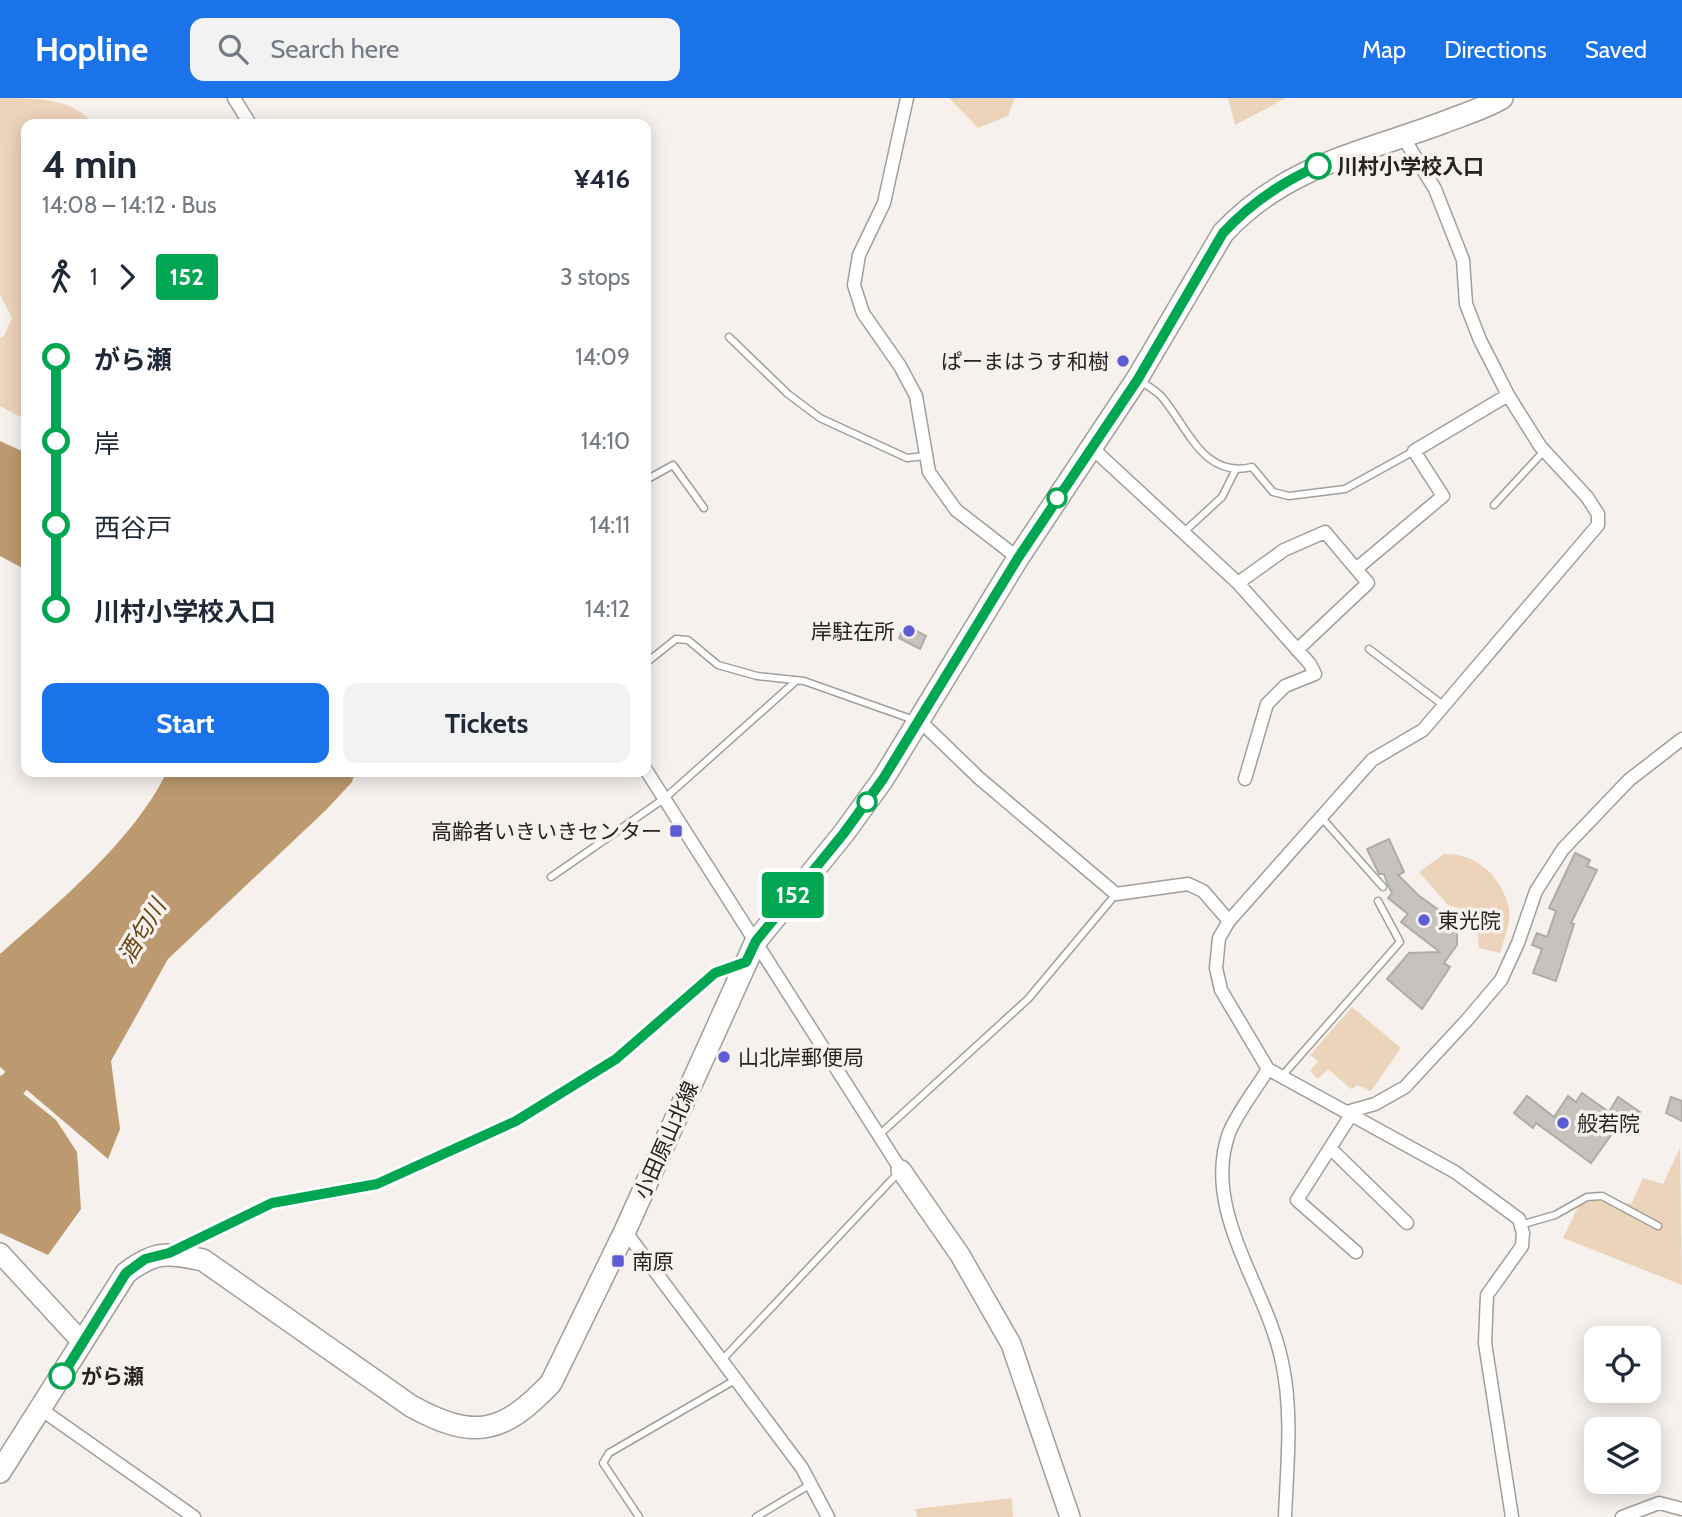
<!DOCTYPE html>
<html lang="en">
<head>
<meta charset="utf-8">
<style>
  body { margin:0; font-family:Cabin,"Noto Sans JP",sans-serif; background:#f2f2f3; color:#1f2937; height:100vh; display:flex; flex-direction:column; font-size:26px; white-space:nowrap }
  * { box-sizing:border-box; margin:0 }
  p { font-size:23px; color:#747a83 }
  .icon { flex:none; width:38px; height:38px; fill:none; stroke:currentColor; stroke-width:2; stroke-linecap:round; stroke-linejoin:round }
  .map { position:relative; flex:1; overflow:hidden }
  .panel { position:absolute; left:21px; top:21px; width:630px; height:658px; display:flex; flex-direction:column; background:#fff; border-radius:14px; box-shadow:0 4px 18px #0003 }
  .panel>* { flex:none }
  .badge { padding:0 14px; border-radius:5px; font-size:24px; line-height:46px }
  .tools { position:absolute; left:1584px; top:1228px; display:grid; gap:14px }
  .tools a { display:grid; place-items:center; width:77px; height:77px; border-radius:14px; background:#fff; box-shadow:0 4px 18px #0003; font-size:35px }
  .map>.badge { position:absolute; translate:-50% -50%; box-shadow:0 0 0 4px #fff }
  .legs { display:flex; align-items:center; gap:10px; height:77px; padding:0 21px; font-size:23px }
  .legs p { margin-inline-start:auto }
  .overview { display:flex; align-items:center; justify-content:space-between; height:119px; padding:0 21px }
  h1 { font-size:38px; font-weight:700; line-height:52px }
  .action { display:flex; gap:14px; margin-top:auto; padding:14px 21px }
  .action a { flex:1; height:80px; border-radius:14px; background:#1a73e8; color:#fff; font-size:28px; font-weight:700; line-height:80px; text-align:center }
  .action a+a { background:#f2f2f3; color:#1f2937 }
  ul { padding:0 21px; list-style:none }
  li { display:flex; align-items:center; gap:24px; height:84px; font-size:26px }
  li i { display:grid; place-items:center; width:10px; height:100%; margin:0 9px; background:currentColor }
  li i::after { content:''; width:18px; height:18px; margin:-9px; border:5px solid; border-radius:50%; background:#fff }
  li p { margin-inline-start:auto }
  li:first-child i { background:linear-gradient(#0000 50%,currentColor 0) }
  li:last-child i { background:linear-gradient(currentColor 50%,#0000 0) }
  header { display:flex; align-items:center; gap:42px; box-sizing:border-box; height:98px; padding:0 35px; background:#1a73e8; color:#fff }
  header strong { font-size:33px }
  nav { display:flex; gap:38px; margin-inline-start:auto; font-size:24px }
  .search { width:490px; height:63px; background:#f2f2f3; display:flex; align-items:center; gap:18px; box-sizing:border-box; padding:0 24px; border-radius:14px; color:#747a83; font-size:26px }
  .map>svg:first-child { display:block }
</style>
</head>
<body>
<header>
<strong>Hopline</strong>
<div class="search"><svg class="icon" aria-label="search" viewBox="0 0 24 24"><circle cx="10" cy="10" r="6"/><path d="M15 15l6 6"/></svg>Search here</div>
<nav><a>Map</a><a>Directions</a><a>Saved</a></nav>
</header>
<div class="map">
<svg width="1682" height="1419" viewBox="0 0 1682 1419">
  <rect width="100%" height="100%" fill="#f6f1ed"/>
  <path fill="#ecd4ba" d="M 0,0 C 33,0 75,0 93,26 L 26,26 L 26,322 L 0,308 L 0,240 L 4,238 L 12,220 L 0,197 Z
    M 949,0 L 1015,0 L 1008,18 L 978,30 Z
    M 1228,0 L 1286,0 L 1235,27 Z
    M 1444,756 C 1475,755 1499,776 1508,806 C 1513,820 1504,841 1500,855 L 1479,850 L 1476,816 L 1448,807 L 1419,774 Z
    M 1352,909 L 1401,950 L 1371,993 L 1358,987 L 1351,991 L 1328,971 L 1318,981 L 1310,973 L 1318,963 L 1310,957 Z
    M 1680,1050 L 1682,1187 L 1563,1140 L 1579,1107 L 1597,1101 L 1631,1106 L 1643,1080 L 1663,1086 Z
    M 1012,1400 L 1013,1419 L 918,1419 L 915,1411 Z"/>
  <path fill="#bd9970" d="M 0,343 L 26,355 L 26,472 L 0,458 Z
    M 167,674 L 355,674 L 352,684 L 326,712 L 168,861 L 111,963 L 120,1031 L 108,1061 L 0,969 L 0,856 C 58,805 133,743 167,674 Z
    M 0,977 L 56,1022 L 77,1054 L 81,1111 L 48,1157 L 0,1135 Z"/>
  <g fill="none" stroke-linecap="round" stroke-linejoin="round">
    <path stroke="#bd9970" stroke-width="28" d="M 0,1000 L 43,954"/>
  </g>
  <path fill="#c6c2bd" stroke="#afaba7" stroke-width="2" d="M 905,527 L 926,538 L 920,551 L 899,540 Z
    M 1389,741 L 1404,774 L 1398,777 L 1418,797 L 1447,818 L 1442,824 L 1457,835 L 1457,847 L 1444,865 L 1450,869 L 1422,911 L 1387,881 L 1409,855 L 1440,854 L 1401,824 L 1408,816 L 1388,800 L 1392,795 L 1388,787 L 1384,776 L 1379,776 L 1367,751 Z
    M 1575,755 L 1590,762 L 1587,768 L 1597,772 L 1571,825 L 1574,826 L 1556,883 L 1533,875 L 1542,851 L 1532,847 L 1537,835 L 1547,839 L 1556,813 L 1549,810 Z
    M 1582,995 L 1609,1014 L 1618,999 L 1640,1014 L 1627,1036 L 1617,1029 L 1591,1065 L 1536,1025 L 1533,1030 L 1514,1015 L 1527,998 L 1554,1019 L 1568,998 L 1576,1004 Z
    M 1671,999 L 1682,1003 L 1682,1023 L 1666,1015 Z"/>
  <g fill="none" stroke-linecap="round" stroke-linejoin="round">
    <g stroke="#a29e9a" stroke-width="9">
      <path id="lane" d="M 729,239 L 788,296 L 820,320 L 907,360 L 925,358
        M 1139,282 C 1146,287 1155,292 1161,298 C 1188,329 1203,381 1252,369 L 1273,394 L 1289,398 L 1345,391 L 1414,353
        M 646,382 L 673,367 L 704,410
        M 1494,407 L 1544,353
        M 1185,433 L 1222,399 L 1235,373
        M 1369,551 L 1443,607
        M 646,565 L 676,541 L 688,542 L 718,567 L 757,578 L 804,583 L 914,622
        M 1321,719 L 1383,789
        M 551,779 L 665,700 L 796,583
        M 1282,978 L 1400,844 L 1378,803
        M 879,1037 L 1028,901 L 1116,796
        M 1520,1127 L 1555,1117 L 1587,1099 L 1602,1098 L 1658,1128
        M 723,1261 L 900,1073
        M 639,1419 L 603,1365 L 609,1355 L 735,1282
        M 756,1419 L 811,1386"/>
    </g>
    <g stroke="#a29e9a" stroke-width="15">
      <path id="street" d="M 234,0 L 250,26
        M 907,0 L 884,105 L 859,157 L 854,187 L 863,215 L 900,268 L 916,298 L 929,374 L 956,412 L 1018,460
        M 1403,39 L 1435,91 L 1463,162 L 1466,206 L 1480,242 L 1508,297 L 1540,348 L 1587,399 L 1598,416 L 1598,427 L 1423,632 L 1372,662 L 1229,823 L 1219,840 L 1216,870 L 1221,892 L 1268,971 L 1455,1074 L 1519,1121 L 1523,1135 L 1522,1148 L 1487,1197 L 1485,1245 L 1512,1419
        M 1091,349 L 1238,485 L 1310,566 L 1315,576 L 1285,588 L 1267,606 L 1245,681
        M 1356,471 L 1443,398 L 1414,353 L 1508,297
        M 1238,485 L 1284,452 L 1325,434 L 1368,485 L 1297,552
        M 920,623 L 979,680 L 1116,796 L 1188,786 L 1203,793 L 1229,823
        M 646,672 L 901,1072
        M 1268,971 C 1256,991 1238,1013 1229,1035 C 1201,1113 1267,1189 1282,1264 C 1293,1315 1287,1367 1285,1419
        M 1347,1014 L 1375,1006 L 1405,989 L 1467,922 L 1501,882 L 1518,845 L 1536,793 L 1563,751 L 1629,682 L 1682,641
        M 1351,1017 L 1297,1102 L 1356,1154
        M 1330,1050 L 1407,1125
        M 625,1133 L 802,1370 L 828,1419
        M 170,1155 L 272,1105 L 377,1086 L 516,1023 L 616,961 L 715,875 L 746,864
        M 42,1312 L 194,1419
        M 1622,1419 L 1659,1405 L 1682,1411"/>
    </g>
    <g stroke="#a29e9a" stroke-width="22">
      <path id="secondary" d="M 901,1072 L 960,1157 L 1011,1246 L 1070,1419
        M 0,1155 L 81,1243"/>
    </g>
    <g stroke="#a29e9a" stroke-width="24">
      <path id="primary" d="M 0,1374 L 126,1175 C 156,1152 168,1155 203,1162 L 411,1308 C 473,1342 502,1337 551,1285 L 625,1133 L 756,843 L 844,735 L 883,681 L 1018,460 L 1137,281 L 1223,135 C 1285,68 1361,55 1442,25 C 1462,17 1483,11 1502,0"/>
    </g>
    <use href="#lane" stroke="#fff" stroke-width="6"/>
    <use href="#street" stroke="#fff" stroke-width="12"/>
    <use href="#secondary" stroke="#fff" stroke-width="19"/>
    <use href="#primary" stroke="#fff" stroke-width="21"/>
  </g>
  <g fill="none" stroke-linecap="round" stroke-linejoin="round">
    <g stroke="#fff" stroke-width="16">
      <path id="line-1" d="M 62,1278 L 126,1175 L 145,1161 L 169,1155 L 272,1105 L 377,1086 L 516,1023 L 616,961 L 715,875 L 746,864 L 756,843 L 844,735 L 883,681 L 1018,460 L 1138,281 L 1223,135 C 1250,106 1282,84 1318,68"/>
    </g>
    <use href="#line-1" stroke="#00a651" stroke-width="10"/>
  </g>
  <g fill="#fff" stroke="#00a651" stroke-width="3.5">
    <circle cx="1318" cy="68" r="12"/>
    <circle cx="1057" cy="400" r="9"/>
    <circle cx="867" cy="704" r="9"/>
    <circle cx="62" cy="1278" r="12"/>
  </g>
  <g fill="#5e5cd4" stroke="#f6f1ed" stroke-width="2.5">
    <circle cx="1123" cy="263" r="7"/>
    <circle cx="909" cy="533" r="7"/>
    <rect x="669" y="726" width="14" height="14" rx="3.5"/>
    <circle cx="1424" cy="822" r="7"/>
    <circle cx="724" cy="959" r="7"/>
    <circle cx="1563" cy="1025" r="7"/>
    <rect x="611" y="1156" width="14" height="14" rx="3.5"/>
  </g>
  <g text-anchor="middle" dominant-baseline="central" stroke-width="7" stroke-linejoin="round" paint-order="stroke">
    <g font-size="21" font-weight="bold" fill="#252422" stroke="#f6f1ed" text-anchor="start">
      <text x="1337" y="68">川村小学校入口</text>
      <text x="81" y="1278">がら瀬</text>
    </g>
    <g font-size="21" fill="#252422" stroke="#f6f1ed" text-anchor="start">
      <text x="1109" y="263" text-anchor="end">ぱーまはうす和樹</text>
      <text x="895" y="533" text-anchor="end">岸駐在所</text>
      <text x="662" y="733" text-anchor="end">高齢者いきいきセンター</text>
      <text x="1438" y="822">東光院</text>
      <text x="738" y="959">山北岸郵便局</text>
      <text x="1577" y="1025">般若院</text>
      <text x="632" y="1163">南原</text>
    </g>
    <g font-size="21" fill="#252422" stroke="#f6f1ed">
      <text transform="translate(666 1042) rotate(-66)">小田原山北線</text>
    </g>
    <g font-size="23" font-style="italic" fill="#684312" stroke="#f6f1ed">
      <text transform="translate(142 833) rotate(-59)">酒匂川</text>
    </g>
  </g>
</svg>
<div class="tools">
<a><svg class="icon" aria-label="locate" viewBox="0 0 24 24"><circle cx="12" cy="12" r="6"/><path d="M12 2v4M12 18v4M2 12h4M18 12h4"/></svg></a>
<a><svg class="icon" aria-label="layers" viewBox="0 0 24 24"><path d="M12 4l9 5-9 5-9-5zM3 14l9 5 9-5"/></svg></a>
</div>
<b class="badge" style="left:793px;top:797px;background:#00a651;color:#fff">152</b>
<section class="panel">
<div class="overview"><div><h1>4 min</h1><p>14:08 – 14:12 · Bus</p></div><b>¥416</b></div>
<div class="legs"><svg class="icon" aria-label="walk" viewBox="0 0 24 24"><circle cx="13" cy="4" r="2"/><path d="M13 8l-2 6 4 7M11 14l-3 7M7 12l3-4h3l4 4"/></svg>1<svg class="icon" aria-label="forward" viewBox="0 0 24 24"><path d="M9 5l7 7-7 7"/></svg><b class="badge" style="background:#00a651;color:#fff">152</b><p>3 stops</p></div>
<ul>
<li><i style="color:#00a651"></i><b>がら瀬</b><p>14:09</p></li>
<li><i style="color:#00a651"></i><span>岸</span><p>14:10</p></li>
<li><i style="color:#00a651"></i><span>西谷戸</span><p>14:11</p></li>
<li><i style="color:#00a651"></i><b>川村小学校入口</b><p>14:12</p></li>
</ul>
<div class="action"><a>Start</a><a>Tickets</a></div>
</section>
</div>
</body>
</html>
